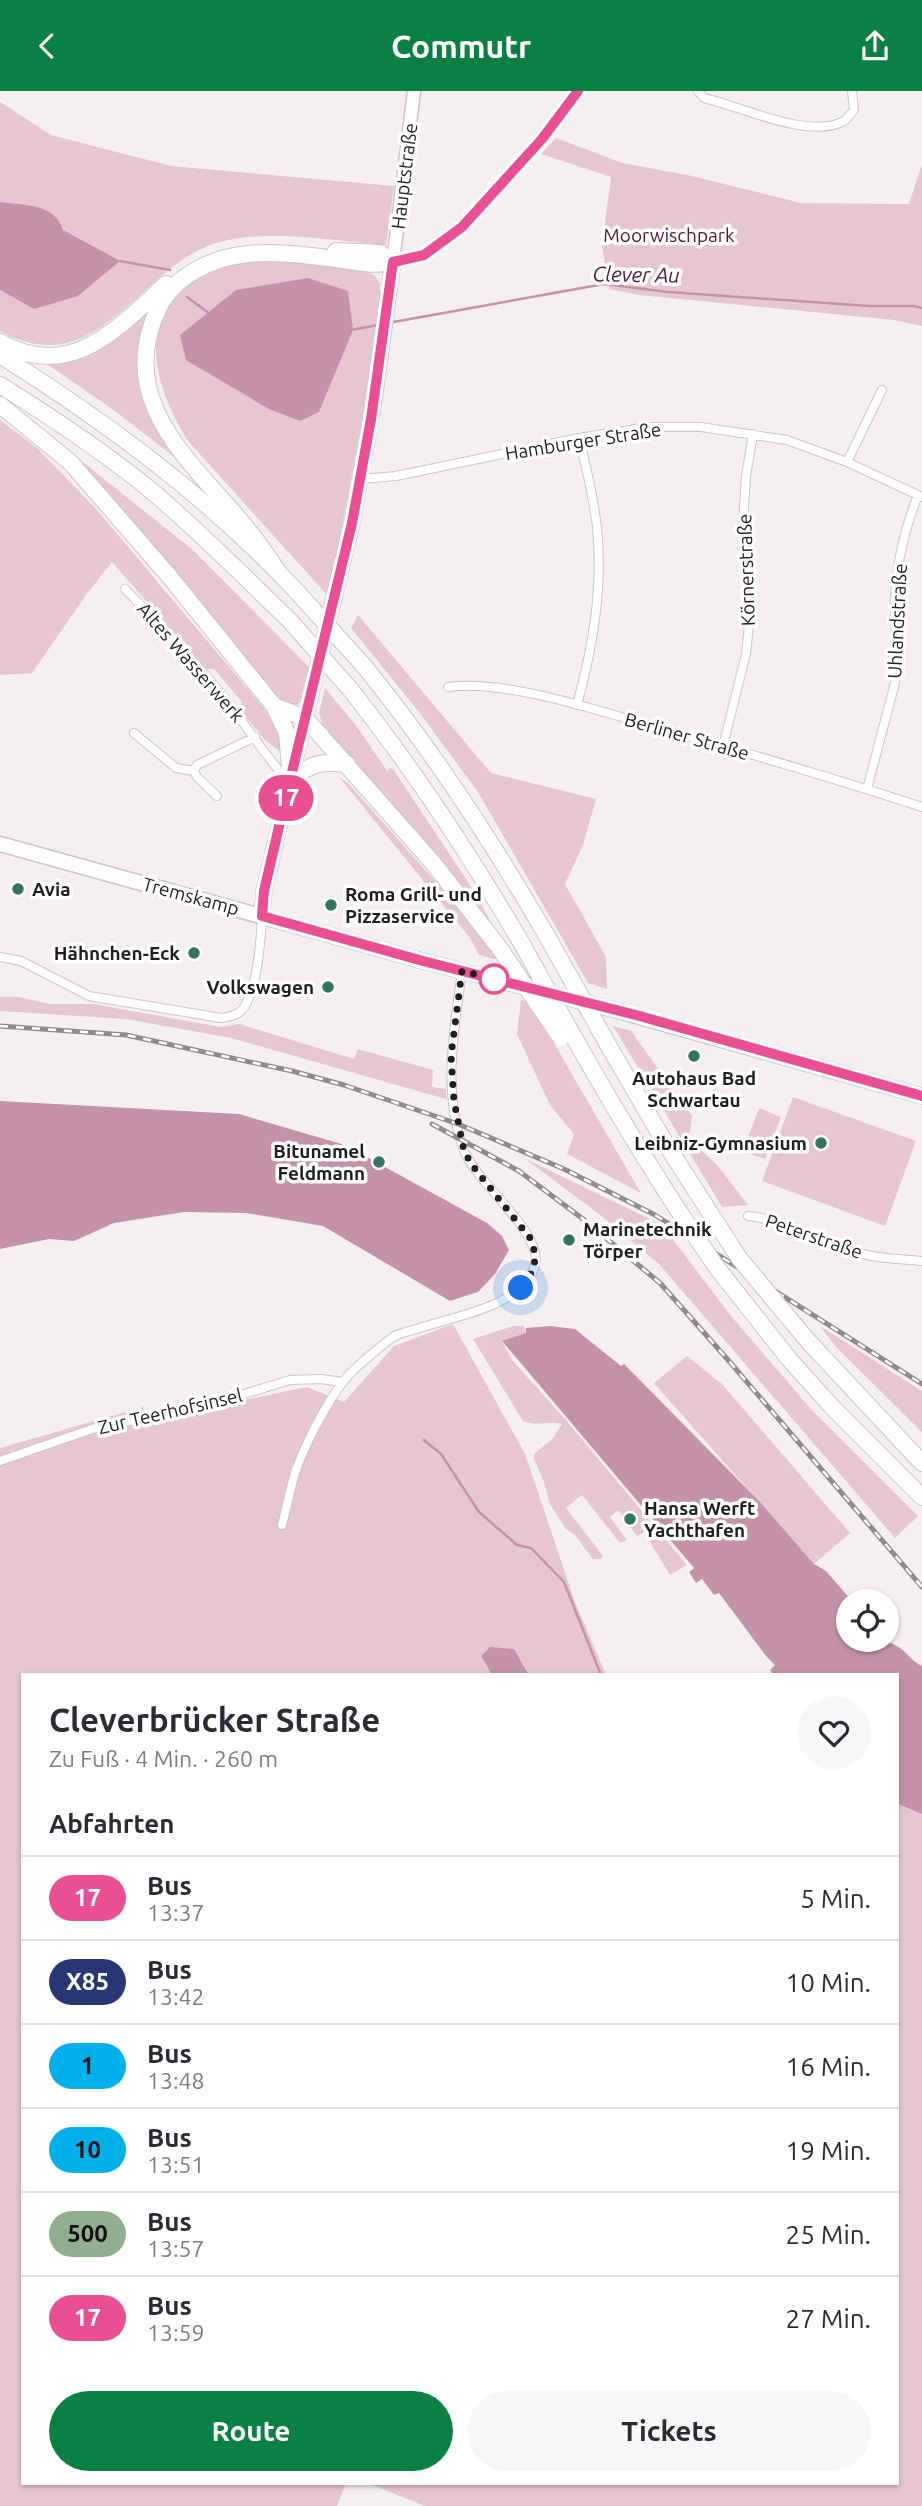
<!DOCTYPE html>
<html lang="de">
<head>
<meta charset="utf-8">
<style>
  body { margin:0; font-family:Ubuntu,sans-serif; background:#f7f7f7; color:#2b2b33; height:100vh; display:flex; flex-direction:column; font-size:26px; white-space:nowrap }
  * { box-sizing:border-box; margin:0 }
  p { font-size:23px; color:#7c7c81 }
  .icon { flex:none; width:38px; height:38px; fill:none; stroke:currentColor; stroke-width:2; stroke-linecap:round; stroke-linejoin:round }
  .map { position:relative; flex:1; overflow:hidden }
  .drawer { position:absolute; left:21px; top:1582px; width:878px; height:812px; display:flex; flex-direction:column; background:#fff; border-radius:0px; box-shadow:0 2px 5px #0004 }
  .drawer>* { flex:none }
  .badge { padding:0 14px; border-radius:23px; font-size:24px; line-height:46px }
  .tools { position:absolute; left:836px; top:1498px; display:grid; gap:14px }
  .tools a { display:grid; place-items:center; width:63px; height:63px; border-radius:50%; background:#fff; box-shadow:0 2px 5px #0004; font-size:35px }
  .you { position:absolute; width:35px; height:35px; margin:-18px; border:5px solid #fff; border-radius:50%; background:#1a73e8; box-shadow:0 0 0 10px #1a73e833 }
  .map>.badge { position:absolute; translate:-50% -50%; box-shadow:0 0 0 4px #fff }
  h2 { padding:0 28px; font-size:26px; line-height:63px }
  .round { display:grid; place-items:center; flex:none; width:74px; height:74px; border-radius:37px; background:#f7f7f7 }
  .headline { display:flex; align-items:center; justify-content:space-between; height:119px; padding:0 28px }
  h1 { font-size:33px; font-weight:700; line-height:52px }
  .primary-button { display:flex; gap:14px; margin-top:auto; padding:14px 28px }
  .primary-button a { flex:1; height:80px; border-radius:42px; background:#0b8043; color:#fff; font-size:28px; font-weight:700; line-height:80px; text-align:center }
  .primary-button a+a { background:#f7f7f7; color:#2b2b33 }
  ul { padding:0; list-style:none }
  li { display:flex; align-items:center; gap:21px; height:84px; padding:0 28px; border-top:2px solid #e1e1e2 }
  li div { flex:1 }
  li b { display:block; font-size:26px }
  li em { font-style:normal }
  li .badge { min-width:77px; font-weight:700; text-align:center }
  header { display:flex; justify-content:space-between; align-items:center; height:91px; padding:0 28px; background:#0b8043; color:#fff; font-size:32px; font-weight:700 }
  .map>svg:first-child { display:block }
</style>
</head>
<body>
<header><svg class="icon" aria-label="back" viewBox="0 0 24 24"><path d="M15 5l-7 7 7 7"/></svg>Commutr<svg class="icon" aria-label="share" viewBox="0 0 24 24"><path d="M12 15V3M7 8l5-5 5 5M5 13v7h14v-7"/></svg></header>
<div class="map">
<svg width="922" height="2415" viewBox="0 0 922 2415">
  <rect width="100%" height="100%" fill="#f5eff1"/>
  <path fill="#e7c6d3" d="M 0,11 L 51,44 L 171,75 L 394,95 L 386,154 C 335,150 265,137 216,152 C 137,177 98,294 0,240 L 0,199 L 35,218 L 62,139 L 30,114 L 0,111 Z
    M 556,47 L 622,72 L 692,85 L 801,112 L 909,113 L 922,73 L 922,235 L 894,229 L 639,204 L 609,198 L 602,154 L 611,86 L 541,63 Z
    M 280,166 L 365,179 L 375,185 L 380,193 L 380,213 L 369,291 L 329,506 L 188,350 C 155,296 132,227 199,186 C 206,182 214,175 222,172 C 237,167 264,167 280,166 Z
    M 152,216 C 145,236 139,254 138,275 C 136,307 163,349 183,373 L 115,320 L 44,271 C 94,268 116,250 152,216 Z
    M 0,329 L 37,357 L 97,419 L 262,615 L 281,642 L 285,665 L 265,649 L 240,619 L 242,611 L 214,578 L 206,578 L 112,471 L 86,504 L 32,582 L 0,584 Z
    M 79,368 L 193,459 L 309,576 L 299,613 L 290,615 L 279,611 L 141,440 Z
    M 358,524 L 491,682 L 596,708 L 583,754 L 565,793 L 606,866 L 607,898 L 588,892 L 478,701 L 419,621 L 351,537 Z
    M 325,597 L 355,633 L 388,681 L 389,677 L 393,678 L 470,794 L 492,833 L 325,643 L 319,622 Z
    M 339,686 L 348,692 L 483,844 L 502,870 L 479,864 L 470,847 Z
    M 0,906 L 19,906 L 50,913 L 93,913 L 221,936 L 239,933 L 354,968 L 358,958 L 433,979 L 432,996 L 446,998 L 446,1008 L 231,947 L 126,928 L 0,920 Z
    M 521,909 L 530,911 L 641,1102 L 567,1063 L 574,1043 L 550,1014 L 517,943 Z
    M 613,935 L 631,940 L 692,1025 L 689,1048 L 717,1074 L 748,1114 L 722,1116 Z
    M 793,1006 L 916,1050 L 885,1135 L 762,1090 Z
    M 759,1017 L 781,1026 L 765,1068 L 743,1060 Z
    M 524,1067 L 662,1134 L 731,1225 L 811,1318 L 918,1425 L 895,1447 L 659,1173 L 599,1123 Z
    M 453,1233 L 525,1363 L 575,1511 L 606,1584 L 529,1584 L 514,1558 L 481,1565 L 492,1584 L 23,1584 L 23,2392 L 346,2392 L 337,2415 L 0,2415 L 0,1357 L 143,1316 L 147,1329 L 307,1296 L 344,1311 L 394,1255 Z
    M 513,1235 L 524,1235 L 526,1242 L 502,1250 L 512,1269 L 565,1328 L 687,1474 L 670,1484 L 644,1441 L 637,1445 L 629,1434 L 634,1433 L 637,1428 L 633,1422 L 626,1422 L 624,1427 L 618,1419 L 610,1426 L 627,1449 L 620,1452 L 582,1404 L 566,1417 L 603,1465 L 601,1468 L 593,1468 L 574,1443 L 566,1438 L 550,1413 L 544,1391 L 534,1368 L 534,1363 L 553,1347 L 562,1333 C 549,1329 537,1336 523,1330 L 473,1248 Z
    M 820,1235 L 922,1300 L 922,1341 L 837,1257 Z
    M 687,1265 L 722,1293 L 850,1442 L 814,1473 L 654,1292 Z
    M 898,1713 L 922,1723 L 922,2415 L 425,2415 L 367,2392 L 898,2392 Z"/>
  <path fill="#c493a7" d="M 0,111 C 23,114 55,112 63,139 L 120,170 L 78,205 L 34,218 L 0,199 Z
    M 308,187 L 348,200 L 353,239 L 319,321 L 300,330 L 269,318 L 186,269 L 180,244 L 236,199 Z
    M 0,1010 L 239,1023 L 345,1054 L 487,1132 L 502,1145 L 509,1159 L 495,1183 L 478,1201 L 450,1210 L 323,1135 L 246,1122 L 184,1121 L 114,1132 L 74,1150 L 49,1148 L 0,1158 Z
    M 550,1235 L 575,1238 L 621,1275 L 624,1273 L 759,1410 L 814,1473 L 826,1480 L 852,1510 L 849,1510 L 849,1549 C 867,1549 885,1546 900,1557 C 908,1563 913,1571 922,1575 L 922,1723 L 898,1713 L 898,1584 L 774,1584 L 770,1579 L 775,1574 L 766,1565 L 719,1502 L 714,1504 L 702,1488 L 696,1492 L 689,1481 L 694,1477 L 502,1250 L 526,1242 L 526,1237 Z
    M 490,1556 L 514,1558 L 529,1584 L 492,1584 L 481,1565 Z"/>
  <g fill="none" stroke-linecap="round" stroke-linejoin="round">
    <path stroke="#c493a7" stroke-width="2.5" d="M 120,170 L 170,179
      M 187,206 L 210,223
      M 388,232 L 604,193 L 668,201 L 869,215 L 914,215 L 922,217
      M 351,239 L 378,234
      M 424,1349 L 441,1363 L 479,1421 L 517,1454 L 531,1457 L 564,1491 L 601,1584"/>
    <g stroke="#cac5c7" stroke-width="10">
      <path id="minor" d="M 698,0 L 704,7 C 740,15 807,48 842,31 C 847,29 850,23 854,19 L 852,0
        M 847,371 L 882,299
        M 360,388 L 396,385 L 579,347 L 648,336 L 701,336 L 787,349 L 847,371 L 922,406
        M 125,498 C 160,534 196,571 227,610 C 248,637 267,668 290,692
        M 448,596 C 501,589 583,615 635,630 C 731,657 827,685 922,716
        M 577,614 C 593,555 603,498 597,437 C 594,407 586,376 579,347
        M 134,642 L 176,677 L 194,680
        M 723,655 L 746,563 L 749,534 L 743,430 L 746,385 L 753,343
        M 194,680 L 197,674 L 255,646
        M 194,680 L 197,686 L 217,705
        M 867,698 L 895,592 C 898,565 895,538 895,510 C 896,474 905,437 918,404
        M 0,866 L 21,870 L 89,905 L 221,927 C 228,926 236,925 242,919 C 257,902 261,848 262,825
        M 748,1125 C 789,1129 827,1153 867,1164 C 885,1168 904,1168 922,1170
        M 0,1370 L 92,1338 L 221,1310 L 290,1289 L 321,1288 L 343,1291
        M 282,1434 C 287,1416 290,1398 295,1382 C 304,1355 325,1315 342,1292 C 352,1278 375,1260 389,1249 C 395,1243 405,1241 413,1239 C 449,1226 524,1217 535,1174 C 544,1142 475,1091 464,1059 C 442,1002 454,939 462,880"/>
    </g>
    <g stroke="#cac5c7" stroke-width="13">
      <path id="tertiary" d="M 393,171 L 424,164 L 462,136 L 542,48 L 578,0"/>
    </g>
    <g stroke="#cac5c7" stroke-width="15">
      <path id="secondary" d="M 393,171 L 414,0"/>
    </g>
    <g stroke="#cac5c7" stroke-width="17">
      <path id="primary" d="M 0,753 L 423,870 L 615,919 L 922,1005
        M 262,825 L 264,800 L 281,727 L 352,432 L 374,310 L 393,171"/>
    </g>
    <g stroke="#cac5c7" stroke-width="18">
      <path id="motorway" d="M 336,160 L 380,162 L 393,171
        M 0,251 C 70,291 117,238 166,193
        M 0,264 C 108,332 212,409 299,503
        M 0,294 C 53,327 106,362 154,402 C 202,443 246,487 291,531
        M 0,314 L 70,371 L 169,485 L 274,615 L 287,642 L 291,688
        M 277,479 C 268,466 259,452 249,440 C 196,374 112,312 159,216 C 173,187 209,168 241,164 C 272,159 305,164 336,168 C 356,171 373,175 393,171
        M 364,575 C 434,661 493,752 548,847
        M 350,598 C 415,680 469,762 522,853
        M 274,615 L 305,627 L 433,772
        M 291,688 C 313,672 320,670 347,673
        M 611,959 L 664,1050
        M 718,1178 L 789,1268 L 832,1316 L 922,1406
        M 808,1250 L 922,1372"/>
    </g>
    <use href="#minor" stroke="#fff" stroke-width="8"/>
    <use href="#tertiary" stroke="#fff" stroke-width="10"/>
    <use href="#secondary" stroke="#fff" stroke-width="12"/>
    <use href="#primary" stroke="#fff" stroke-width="14"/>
    <use href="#motorway" stroke="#fff" stroke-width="16"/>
    <g stroke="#8f8b8d" stroke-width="5">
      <path id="rail" d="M 0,935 L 126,944 L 292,980 L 344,994 L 458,1033 L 564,1078 L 655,1124 L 922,1293
        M 432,1033 L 519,1080 L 583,1128 L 660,1192 L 729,1270 L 922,1496"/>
    </g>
    <use href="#rail" stroke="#fff" stroke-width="2.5" stroke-dasharray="8" stroke-linecap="butt"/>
    <g stroke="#cac5c7" stroke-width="18" stroke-linecap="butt">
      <path id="motorway-bridge" d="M 299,503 L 364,575
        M 291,531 L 350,598
        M 433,772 L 498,855 L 561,947
        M 548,847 L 611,959
        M 522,853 C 583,964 645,1074 718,1178
        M 664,1050 L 739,1167 L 808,1250"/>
    </g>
    <use href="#motorway-bridge" stroke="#fff" stroke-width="16"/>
  </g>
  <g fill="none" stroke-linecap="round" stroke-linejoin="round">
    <g stroke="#fff" stroke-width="16">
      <path id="line" d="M 578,0 L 542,48 L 462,136 L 424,164 L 393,171 L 371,328 L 352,432 L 281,727 L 264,800 L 262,825 L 423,870 L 636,924 L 922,1005"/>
    </g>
    <use href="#line" stroke="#ea4f96" stroke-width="10"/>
    <path stroke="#201e1f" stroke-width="7" stroke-dasharray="0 12.6" d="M 494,888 L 496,888 L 462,880 L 451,965 L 454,1010 L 464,1060 L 472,1074 L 530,1147 C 539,1168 535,1180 521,1197"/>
  </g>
  <g fill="#347462" stroke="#fff" stroke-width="2.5">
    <circle cx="18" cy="798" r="7"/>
    <circle cx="331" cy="814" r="7"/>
    <circle cx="194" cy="862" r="7"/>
    <circle cx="328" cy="896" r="7"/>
    <circle cx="694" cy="965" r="7"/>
    <circle cx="821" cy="1052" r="7"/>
    <circle cx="379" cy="1071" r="7"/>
    <circle cx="569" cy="1149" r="7"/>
    <circle cx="630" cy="1428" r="7"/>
  </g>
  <circle fill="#fff" stroke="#ea4f96" stroke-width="3.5" cx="494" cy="888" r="14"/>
  <g text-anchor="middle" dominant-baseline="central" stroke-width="7" stroke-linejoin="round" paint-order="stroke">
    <g font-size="19" fill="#201e1f" stroke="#fff">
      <text transform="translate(404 85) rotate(-83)">Hauptstraße</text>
      <text transform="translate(583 350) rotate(-9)">Hamburger Straße</text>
      <text transform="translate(746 479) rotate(-92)">Körnerstraße</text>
      <text transform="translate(897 530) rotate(-87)">Uhlandstraße</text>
      <text transform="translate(191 571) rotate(49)">Altes Wasserwerk</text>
      <text transform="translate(687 645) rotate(16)">Berliner Straße</text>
      <text transform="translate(191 805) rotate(15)">Tremskamp</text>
      <text transform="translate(814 1145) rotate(19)">Peterstraße</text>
      <text transform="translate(170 1320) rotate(-13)">Zur Teerhofsinsel</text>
    </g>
    <g font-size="19" fill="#521734" stroke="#fff">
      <text x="669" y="144">Moorwischpark</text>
    </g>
    <g font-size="19" font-weight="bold" fill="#201e1f" stroke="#fff" text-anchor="start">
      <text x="32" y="798">Avia</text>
      <text x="345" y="803">Roma Grill- und<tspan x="345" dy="22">Pizzaservice</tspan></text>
      <text x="180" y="862" text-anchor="end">Hähnchen-Eck</text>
      <text x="314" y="896" text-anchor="end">Volkswagen</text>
      <text x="694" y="987" text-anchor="middle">Autohaus Bad<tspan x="694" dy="22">Schwartau</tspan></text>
      <text x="807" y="1052" text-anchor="end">Leibniz-Gymnasium</text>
      <text x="365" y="1060" text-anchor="end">Bitunamel<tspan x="365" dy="22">Feldmann</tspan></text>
      <text x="583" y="1138">Marinetechnik<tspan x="583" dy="22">Törper</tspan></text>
      <text x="644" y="1417">Hansa Werft<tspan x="644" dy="22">Yachthafen</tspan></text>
    </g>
    <g font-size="21" font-style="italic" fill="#531836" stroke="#fff">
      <text transform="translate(636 183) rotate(1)">Clever Au</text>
    </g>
  </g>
</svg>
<div class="tools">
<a><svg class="icon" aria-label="locate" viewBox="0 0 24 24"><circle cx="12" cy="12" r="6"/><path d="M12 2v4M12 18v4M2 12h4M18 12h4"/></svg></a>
</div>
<div class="you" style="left:521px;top:1197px"></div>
<b class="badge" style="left:286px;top:707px;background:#ea4f96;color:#fff">17</b>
<section class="drawer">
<div class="headline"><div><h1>Cleverbrücker Straße</h1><p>Zu Fuß · 4 Min. · 260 m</p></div><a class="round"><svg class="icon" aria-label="heart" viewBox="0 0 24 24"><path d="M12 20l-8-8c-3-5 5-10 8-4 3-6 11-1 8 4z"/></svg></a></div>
<h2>Abfahrten</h2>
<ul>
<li><span class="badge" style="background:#ea4f96;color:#fff">17</span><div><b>Bus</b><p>13:37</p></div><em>5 Min.</em></li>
<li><span class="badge" style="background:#283678;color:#fff">X85</span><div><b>Bus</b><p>13:42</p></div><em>10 Min.</em></li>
<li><span class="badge" style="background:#00b0ea;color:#111">1</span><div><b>Bus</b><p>13:48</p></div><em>16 Min.</em></li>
<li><span class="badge" style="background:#00b0ea;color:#111">10</span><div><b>Bus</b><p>13:51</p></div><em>19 Min.</em></li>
<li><span class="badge" style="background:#91ae8f;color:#111">500</span><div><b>Bus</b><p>13:57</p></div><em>25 Min.</em></li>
<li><span class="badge" style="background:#ea4f96;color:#fff">17</span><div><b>Bus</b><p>13:59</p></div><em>27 Min.</em></li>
</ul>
<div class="primary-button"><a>Route</a><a>Tickets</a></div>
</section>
</div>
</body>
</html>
